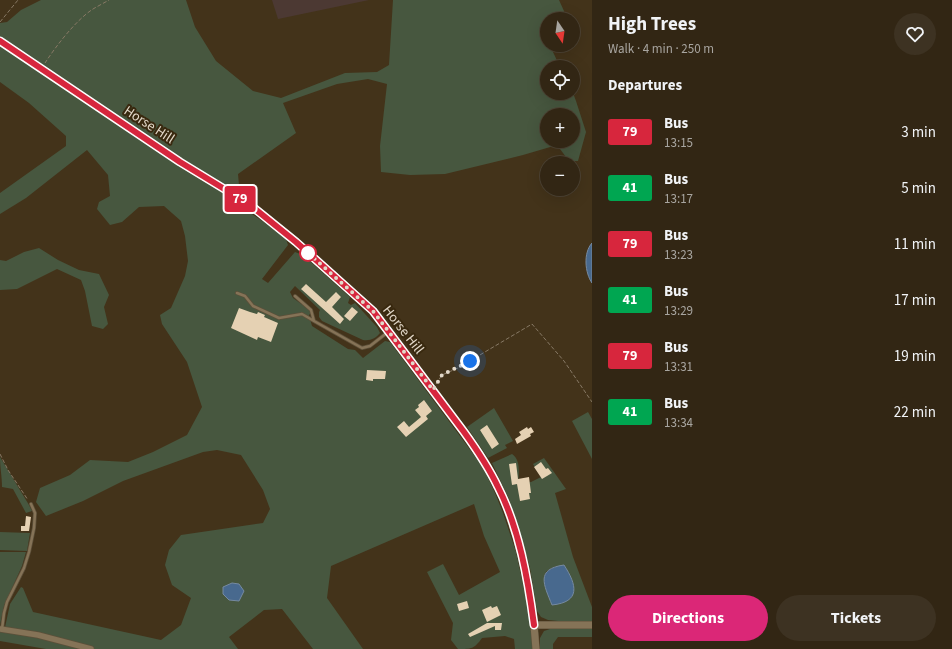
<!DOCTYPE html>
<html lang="en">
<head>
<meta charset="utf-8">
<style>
  body { margin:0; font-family:"Source Sans 3",sans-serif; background:#3d3222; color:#f1f3f6; height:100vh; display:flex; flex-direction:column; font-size:15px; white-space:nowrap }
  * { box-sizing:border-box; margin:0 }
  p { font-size:13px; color:#a8a5a0 }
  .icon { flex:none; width:22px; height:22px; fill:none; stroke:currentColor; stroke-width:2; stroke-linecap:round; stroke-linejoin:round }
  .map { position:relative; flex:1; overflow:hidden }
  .details { display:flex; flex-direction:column; background:#322614; width:360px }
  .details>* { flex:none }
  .badge { padding:0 8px; border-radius:3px; font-size:14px; line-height:26px }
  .needle { width:26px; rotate:167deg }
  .tools { position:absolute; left:540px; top:12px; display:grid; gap:8px }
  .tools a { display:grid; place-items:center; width:40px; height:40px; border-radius:50%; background:#322614; box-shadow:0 4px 16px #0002,0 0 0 1px #4d4334; font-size:20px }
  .you { position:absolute; width:20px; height:20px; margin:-10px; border:3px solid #fff; border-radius:50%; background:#1a73e8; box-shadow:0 0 0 6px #1a73e833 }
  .map>.badge { position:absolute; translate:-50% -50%; box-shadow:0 0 0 2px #fff }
  h2 { padding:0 16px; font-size:15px; line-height:36px }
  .round { display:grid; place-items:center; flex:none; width:42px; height:42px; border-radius:21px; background:#3d3222 }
  .head { display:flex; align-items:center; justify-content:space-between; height:68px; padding:0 16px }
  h1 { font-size:19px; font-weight:700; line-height:30px }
  .cta { display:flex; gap:8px; margin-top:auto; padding:8px 16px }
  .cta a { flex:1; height:46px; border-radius:24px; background:#db2777; color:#fff; font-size:16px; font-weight:700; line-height:46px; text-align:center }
  .cta a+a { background:#3d3222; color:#f1f3f6 }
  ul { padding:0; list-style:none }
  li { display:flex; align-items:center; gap:12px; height:56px; padding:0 16px }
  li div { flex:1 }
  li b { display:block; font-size:15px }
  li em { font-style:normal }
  li .badge { min-width:44px; font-weight:700; text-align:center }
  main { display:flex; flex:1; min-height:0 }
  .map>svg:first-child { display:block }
</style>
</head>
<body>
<main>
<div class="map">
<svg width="592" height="649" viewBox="0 0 592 649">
  <rect width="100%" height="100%" fill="#43331a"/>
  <path fill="#4c3933" d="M 272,0 L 369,0 L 278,19 Z"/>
  <path fill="#47573f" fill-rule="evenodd" d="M 41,0 L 186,0 L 195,27 L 216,61 L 253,91 L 281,98 L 345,73 L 377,72 L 389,65 L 393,0 L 559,0 L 564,11 L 562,19 L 547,19 L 547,45 L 555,45 L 553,52 L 560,67 L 547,67 L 547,93 L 573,93 L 576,101 L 586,132 L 578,161 L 569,161 L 557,145 L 523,155 L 445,174 L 410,175 L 381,172 L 380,146 L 387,84 L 368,79 L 337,84 L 283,103 L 296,133 L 238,174 L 239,185 L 251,193 L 244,209 L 264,222 L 286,239 L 288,245 L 262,279 L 268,283 L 295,252 L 303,255 L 350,297 L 348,303 L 351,305 L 355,303 L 377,327 L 380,333 C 376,338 371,341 363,340 L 322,321 L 319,317 L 319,312 L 320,310 L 295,286 L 290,292 L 293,298 L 310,310 L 311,313 L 309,315 L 312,326 L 348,349 L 355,350 L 363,358 L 385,341 L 390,342 L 483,467 L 495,493 L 503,513 L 516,552 L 529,612 L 533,649 L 515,649 L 514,639 L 505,636 L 482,638 C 474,649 472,649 458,649 L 451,640 L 453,623 L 427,572 L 443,564 L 459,595 L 500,572 L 484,536 L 474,504 L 331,566 L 327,598 L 363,649 L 313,649 L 282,609 L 264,610 L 229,637 L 238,649 L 46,649 L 0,641 L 0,632 L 4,632 L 10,604 L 21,587 L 23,588 L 33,612 L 161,640 L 181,625 L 191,598 L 172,585 L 165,565 L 169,550 L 181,535 L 263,523 L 270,509 L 263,490 L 241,455 L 217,450 L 203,452 L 123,481 L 83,501 L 46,516 L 36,502 L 40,488 L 70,475 L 90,460 L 128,462 L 153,452 L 187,435 L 202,407 L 187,362 L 162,324 L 160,315 L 171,308 L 185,276 L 188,261 L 185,236 L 181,221 L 164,206 L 139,207 L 122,222 L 110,225 L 97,209 L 99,202 L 110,196 L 108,175 L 87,150 L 26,198 L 0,214 L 0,193 L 66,146 L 66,136 L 29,103 L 0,82 L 0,23 L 7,22 L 21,10 ZM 547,115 L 573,115 L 573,141 L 547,141 Z
    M 39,248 L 58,260 L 79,270 L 99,274 L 109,295 L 104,307 L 108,324 L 103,329 L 92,326 L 85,291 L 81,280 L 57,269 L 17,289 L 0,290 L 0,260 L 6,261 L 24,252 Z
    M 494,408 L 513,441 L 505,445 L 507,448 L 488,458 L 467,427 Z
    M 588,412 L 592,419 L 592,459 L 572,421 Z
    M 512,454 C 521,460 519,474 518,483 L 531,482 L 541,477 L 533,464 L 544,458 L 566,489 L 555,493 L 573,557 L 592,607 L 592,622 L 578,623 L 548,620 L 541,617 L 537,611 L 530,568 L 522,539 L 509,499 L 492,463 ZM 556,566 L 552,605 C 549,597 540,577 547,571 C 549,569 553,568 556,566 Z
    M 0,457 L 29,505 L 32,511 L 26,513 L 13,489 L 2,487 C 2,476 0,468 0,457 Z
    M 0,532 L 30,533 L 27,551 L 0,550 Z
    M 0,552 L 26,552 L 22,566 L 4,606 L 0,625 Z
    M 592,628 L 592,637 L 558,637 L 553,644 L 553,649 L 540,649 L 540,638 L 544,631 L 550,629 Z"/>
  <path fill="#48698e" stroke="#768aa0" d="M 592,243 L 592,283 C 585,273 583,253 592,243 Z
    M 564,565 C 577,585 581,602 552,605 C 544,585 535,569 564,565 Z
    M 232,583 L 239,584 L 244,591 L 239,601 L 229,600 L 223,594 L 223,587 Z"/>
  <path fill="#e5d1b3" d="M 306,284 L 326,302 L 336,292 L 341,297 L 332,307 L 344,319 L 340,324 L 301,289 Z
    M 352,307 L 358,312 L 350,321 L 344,316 Z
    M 239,308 L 250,312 L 257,314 L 258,312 L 265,315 L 264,317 L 278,323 L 271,342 L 258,337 L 257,340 L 231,328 Z
    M 367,370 L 386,371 L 385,379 L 373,379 L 373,381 L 366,380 Z
    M 424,400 L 432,411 L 426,416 L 428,419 L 406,437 L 397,427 L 404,421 L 409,427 L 421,417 L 415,410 L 419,407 L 418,405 Z
    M 487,425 L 499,444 L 492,449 L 480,430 Z
    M 527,427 L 528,429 L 531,427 L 534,432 L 530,434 L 531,436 L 517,444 L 515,439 L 521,435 L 519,432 Z
    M 541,462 L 546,469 L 548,468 L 552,473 L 542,479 L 534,467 Z
    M 516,463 L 518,479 L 529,477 L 531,493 L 529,493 L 530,499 L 520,501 L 517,484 L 512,485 L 509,464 Z
    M 26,516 L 31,517 L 29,531 L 21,531 L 21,526 L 25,526 Z
    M 467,601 L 469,608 L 459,611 L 457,604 Z
    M 491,606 L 492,608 L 497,606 L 501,615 L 487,622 L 482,610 Z
    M 487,623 L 502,623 L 501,630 L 495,630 L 495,626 L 470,637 L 468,634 Z"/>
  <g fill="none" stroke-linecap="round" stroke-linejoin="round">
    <g stroke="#5d503a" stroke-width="4">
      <path id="service" d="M 237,293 L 245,296 L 253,306 L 279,318 L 302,314 L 314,321
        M 295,296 L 311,310 L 314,321 L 362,348 L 370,346 L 388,332
        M 2,629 L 4,613 L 7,602 L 24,568 L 29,552 L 34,528 L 35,513 L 31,504"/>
    </g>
    <g stroke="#5d503a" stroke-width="7">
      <path id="minor" d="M 0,629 L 38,635 L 91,649"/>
    </g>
    <g stroke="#5d503a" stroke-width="8">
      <path id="tertiary" d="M 0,41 L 192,170 L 249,204 L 296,242 L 373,311 L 464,432 C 476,450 488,468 498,487 C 504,498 507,509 511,521 C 525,562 533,605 536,649
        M 534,625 L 592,625"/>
    </g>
    <path stroke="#877965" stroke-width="1" stroke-dasharray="4 2" stroke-linecap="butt" d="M 0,22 L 18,0
      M 45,63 C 56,46 76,20 93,9 C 98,6 104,3 109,0
      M 436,384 L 442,375 L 458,368 L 532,324 L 564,361 L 592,402
      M 0,454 L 8,470 L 28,500"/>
    <use href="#service" stroke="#857357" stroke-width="2.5"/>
    <use href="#minor" stroke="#857357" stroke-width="5.5"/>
    <use href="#tertiary" stroke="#857357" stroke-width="7"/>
  </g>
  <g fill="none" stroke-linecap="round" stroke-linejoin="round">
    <g stroke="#fff" stroke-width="9">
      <path id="line" d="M 0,41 L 180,162 L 249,204 L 296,242 L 373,311 L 464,432 C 477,450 489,468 498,487 C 519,528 528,579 534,625"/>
    </g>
    <use href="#line" stroke="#d7263d" stroke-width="6"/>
    <path stroke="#e2d8c9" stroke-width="4" stroke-dasharray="0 7.2" d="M 308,253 L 306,251 L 373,311 L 433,390 L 442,375 L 470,361"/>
  </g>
  <circle fill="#fff" stroke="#d7263d" stroke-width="2" cx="308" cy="253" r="8"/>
  <g text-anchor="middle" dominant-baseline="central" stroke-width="4" stroke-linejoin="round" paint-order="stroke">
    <g font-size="14" fill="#e2d8c9" stroke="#39290f">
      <text transform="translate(149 125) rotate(33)">Horse Hill</text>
      <text transform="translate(403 330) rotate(52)">Horse Hill</text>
    </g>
  </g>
</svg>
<div class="tools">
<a><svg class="needle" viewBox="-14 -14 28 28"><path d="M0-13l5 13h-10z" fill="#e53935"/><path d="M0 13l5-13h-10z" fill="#a8a5a0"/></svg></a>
<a><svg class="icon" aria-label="locate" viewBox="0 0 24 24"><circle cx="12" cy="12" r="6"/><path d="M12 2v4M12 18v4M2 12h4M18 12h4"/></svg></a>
<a>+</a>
<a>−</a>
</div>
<div class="you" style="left:470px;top:361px"></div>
<b class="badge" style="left:240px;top:199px;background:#d7263d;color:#fff">79</b>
</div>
<section class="details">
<div class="head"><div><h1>High Trees</h1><p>Walk · 4 min · 250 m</p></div><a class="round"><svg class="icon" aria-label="heart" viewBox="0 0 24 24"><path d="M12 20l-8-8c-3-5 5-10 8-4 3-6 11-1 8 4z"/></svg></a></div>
<h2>Departures</h2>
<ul>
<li><span class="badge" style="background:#d7263d;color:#fff">79</span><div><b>Bus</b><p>13:15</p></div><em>3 min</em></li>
<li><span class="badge" style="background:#00a651;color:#fff">41</span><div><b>Bus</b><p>13:17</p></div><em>5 min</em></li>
<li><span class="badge" style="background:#d7263d;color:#fff">79</span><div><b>Bus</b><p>13:23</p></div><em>11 min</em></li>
<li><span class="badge" style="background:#00a651;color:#fff">41</span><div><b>Bus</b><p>13:29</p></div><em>17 min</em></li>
<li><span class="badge" style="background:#d7263d;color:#fff">79</span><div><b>Bus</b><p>13:31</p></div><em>19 min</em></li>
<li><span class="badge" style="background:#00a651;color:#fff">41</span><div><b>Bus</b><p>13:34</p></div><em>22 min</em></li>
</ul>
<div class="cta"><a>Directions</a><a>Tickets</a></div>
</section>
</main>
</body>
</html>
